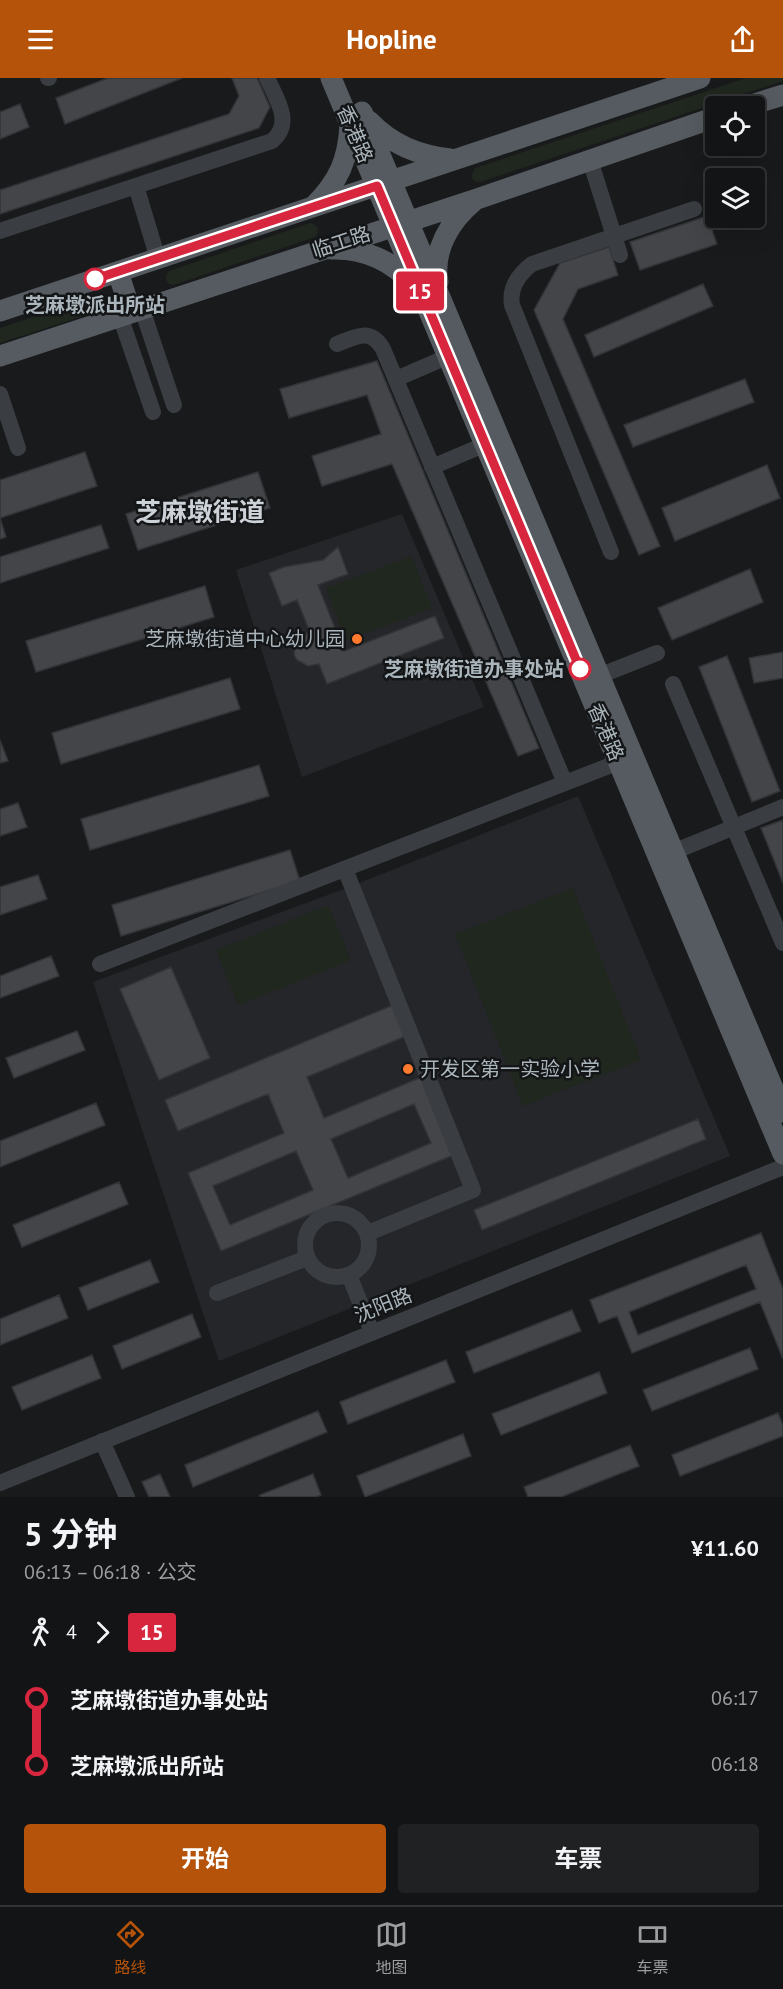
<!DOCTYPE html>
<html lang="zh">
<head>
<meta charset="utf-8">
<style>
  body { margin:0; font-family:"PT Sans","Noto Sans SC",sans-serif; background:#202122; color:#f1f3f6; height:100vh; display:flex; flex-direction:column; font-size:22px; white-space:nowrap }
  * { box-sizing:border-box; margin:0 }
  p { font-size:20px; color:#9d9ea0 }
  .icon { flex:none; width:33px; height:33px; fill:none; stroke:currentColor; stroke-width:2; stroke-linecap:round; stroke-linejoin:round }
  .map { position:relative; height:1419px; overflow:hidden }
  .sheet { display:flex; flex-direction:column; background:#131415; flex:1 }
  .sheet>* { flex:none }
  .badge { padding:0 12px; border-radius:4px; font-size:21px; line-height:39px }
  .fabs { position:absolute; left:705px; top:18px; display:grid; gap:12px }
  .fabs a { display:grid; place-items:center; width:60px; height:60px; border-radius:6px; background:#131415; box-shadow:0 6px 24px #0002,0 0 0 2px #323334; font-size:30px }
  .map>.badge { position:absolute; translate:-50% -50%; box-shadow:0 0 0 3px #fff }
  .legs { display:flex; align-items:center; gap:9px; height:66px; padding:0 24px; font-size:20px }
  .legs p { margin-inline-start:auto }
  .overview { display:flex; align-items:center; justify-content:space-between; height:102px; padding:0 24px }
  h1 { font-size:33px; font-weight:700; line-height:45px }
  .primary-button { display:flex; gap:12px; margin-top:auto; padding:12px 24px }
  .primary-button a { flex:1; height:69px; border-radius:6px; background:#b45309; color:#fff; font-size:24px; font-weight:700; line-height:69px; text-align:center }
  .primary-button a+a { background:#202122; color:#f1f3f6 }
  ul { padding:0 24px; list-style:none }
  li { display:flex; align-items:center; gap:21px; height:66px; font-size:22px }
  li i { display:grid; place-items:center; width:9px; height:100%; margin:0 8px; background:currentColor }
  li i::after { content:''; width:15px; height:15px; margin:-8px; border:4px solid; border-radius:50%; background:#131415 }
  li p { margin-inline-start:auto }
  li:first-child i { background:linear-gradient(#0000 50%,currentColor 0) }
  li:last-child i { background:linear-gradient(currentColor 50%,#0000 0) }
  header { display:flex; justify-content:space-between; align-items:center; height:78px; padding:0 24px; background:#b45309; color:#fff; font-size:27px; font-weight:700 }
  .tab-bar { display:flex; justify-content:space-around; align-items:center; height:84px; border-top:2px solid #323334; background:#131415; font-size:16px; color:#9d9ea0 }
  .tab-bar a { display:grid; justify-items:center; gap:3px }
  .tab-bar .current { color:#b45309 }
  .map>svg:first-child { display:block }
</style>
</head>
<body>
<header><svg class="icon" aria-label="menu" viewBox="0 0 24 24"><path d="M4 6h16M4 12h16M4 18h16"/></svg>Hopline<svg class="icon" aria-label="share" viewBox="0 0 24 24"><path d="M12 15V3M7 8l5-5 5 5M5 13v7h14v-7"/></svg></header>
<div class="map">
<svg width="783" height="1419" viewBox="0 0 783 1419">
  <rect width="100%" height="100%" fill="#191a1c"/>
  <path fill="#252629" d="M 402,436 L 484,629 L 302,699 L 236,492 Z
    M 578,718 L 730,1078 L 219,1283 L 93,904 L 352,808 Z"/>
  <path fill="#20271e" d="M 746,0 L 783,0 L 783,3 L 480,104 L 474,103 L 471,99 L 475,90 Z
    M 310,145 C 316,146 318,149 318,155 L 315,159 L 174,207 L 169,206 C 165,201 165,198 169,193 Z
    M 78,224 L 86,229 L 86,234 L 83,238 L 0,265 L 0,250 Z
    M 412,478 L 432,530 L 346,563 L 326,510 Z
    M 573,810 L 641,982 L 523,1028 L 455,856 Z
    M 328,827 L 351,882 L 238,927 L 216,872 Z"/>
  <path fill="#434549" stroke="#333438" stroke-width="1.5" fill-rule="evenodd" d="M 108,0 L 182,0 L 65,46 L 56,20 Z
    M 232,0 L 257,0 L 270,29 L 259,50 L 0,136 L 0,112 L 229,36 L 239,18 Z
    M 20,26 L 29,49 L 0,61 L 0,34 Z
    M 707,138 L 717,166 L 640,192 L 630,164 Z
    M 609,169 L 618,197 L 578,211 L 563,241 L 660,468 L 639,477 L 534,232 L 560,185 Z
    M 703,206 L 713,228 L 594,279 L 585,257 Z
    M 377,283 L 539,670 L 518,678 L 392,386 L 322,408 L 312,378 L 381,356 L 367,317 L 289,340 L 280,311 Z
    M 745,301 L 754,324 L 633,369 L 624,347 Z
    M 85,374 L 97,408 L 0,440 L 6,459 L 0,461 L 0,402 Z
    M 767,387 L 780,420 L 675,463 L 662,430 Z
    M 258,394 L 270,430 L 138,472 L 126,436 Z
    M 101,447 L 109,470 L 0,505 L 0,479 Z
    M 338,469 L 348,496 L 318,507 L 344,573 L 435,538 L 444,560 L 327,606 L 319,586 L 308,588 L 297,582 L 294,577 L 295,565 L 300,558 L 310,554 L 297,522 L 282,528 L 269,495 L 284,489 L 323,482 Z
    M 750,491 L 763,524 L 672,562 L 658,530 Z
    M 205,508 L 214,539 L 36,594 L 26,563 Z
    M 783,574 L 783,600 L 754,605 L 749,580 Z
    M 727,578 L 780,713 L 752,724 L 699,589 Z
    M 230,600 L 240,631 L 61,686 L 52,655 Z
    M 0,662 L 8,683 L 0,685 Z
    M 259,687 L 269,718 L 90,772 L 81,741 Z
    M 18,725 L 27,749 L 0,758 L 0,731 Z
    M 783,742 L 783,805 L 761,750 Z
    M 290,772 L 300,803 L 121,858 L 112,827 Z
    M 38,797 L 47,821 L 0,837 L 0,809 Z
    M 51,878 L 59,898 L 0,920 L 0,898 Z
    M 171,889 L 210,980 L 159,1002 L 120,911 Z
    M 393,927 L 406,958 L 307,999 L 324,1040 L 424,998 L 456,1076 L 221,1173 L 188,1095 L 284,1055 L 268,1016 L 178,1053 L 165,1022 ZM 414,1026 L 431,1065 L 348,1100 L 331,1061 ZM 296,1073 L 313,1112 L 230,1147 L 213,1108 Z
    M 77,953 L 85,972 L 14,1000 L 6,980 Z
    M 96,1025 L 105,1047 L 0,1089 L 0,1063 Z
    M 698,1041 L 706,1061 L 482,1152 L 474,1132 Z
    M 119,1104 L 128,1126 L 22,1169 L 13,1147 Z
    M 761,1155 L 783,1211 L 783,1281 L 760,1224 L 632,1275 L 617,1238 L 599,1245 L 590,1222 ZM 746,1187 L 756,1211 L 638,1257 L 629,1234 Z
    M 150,1182 L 159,1204 L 88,1232 L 79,1210 Z
    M 59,1217 L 68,1240 L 0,1267 L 0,1241 Z
    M 572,1232 L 581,1253 L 474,1295 L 466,1274 Z
    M 192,1236 L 201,1259 L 122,1291 L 113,1268 Z
    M 750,1270 L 758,1291 L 652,1333 L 643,1312 Z
    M 92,1277 L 101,1300 L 22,1332 L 12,1309 Z
    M 446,1282 L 455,1304 L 348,1346 L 340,1324 Z
    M 599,1294 L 607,1315 L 501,1357 L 492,1336 Z
    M 318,1333 L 327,1354 L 193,1409 L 185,1387 Z
    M 778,1335 L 783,1347 L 783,1358 L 680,1398 L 672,1377 Z
    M 463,1356 L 471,1378 L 365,1419 L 357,1398 Z
    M 630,1367 L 639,1388 L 561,1419 L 528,1419 L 524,1409 Z
    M 160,1396 L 170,1419 L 149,1419 L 142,1404 Z
    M 313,1396 L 321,1417 L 316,1419 L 260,1419 L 260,1417 Z"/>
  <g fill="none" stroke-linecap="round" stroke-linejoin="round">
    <path stroke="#3a3d41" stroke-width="16" d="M 48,0 L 49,0
      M 590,82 L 620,177
      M 136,108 L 158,181
      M 0,153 L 272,63 C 294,45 276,20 267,0
      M 142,231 L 174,327
      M 120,238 L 153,334
      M 337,266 C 356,259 370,249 383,271 L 565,705
      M 396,301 L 449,278
      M 0,316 L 18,370
      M 432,389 L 486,366
      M 611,474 L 512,227 C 509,209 519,196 532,186 L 694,131
      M 599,598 L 657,575
      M 673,606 L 783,865
      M 673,774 L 783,729
      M 345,791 L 473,1112 L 368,1155
      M 100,886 L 619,684
      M305 1167a32 32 0 1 1 64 0a32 32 0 1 1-64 0Z
      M 349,1197 L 372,1254
      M 217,1215 L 307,1180
      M 102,1363 L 127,1419
      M 0,1405 L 783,1089"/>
    <path stroke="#555b60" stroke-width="21" d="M 331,0 L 783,1076
      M 748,28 L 783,17
      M 362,34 L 783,1034
      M 369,43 C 392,67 418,77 450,81
      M 314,128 C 339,103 348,82 350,47
      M 332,171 C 363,170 395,183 414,209
      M 118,194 L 131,234
      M 438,204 C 432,173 450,143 473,124
      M 0,233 L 700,0
      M 0,278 L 477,121 L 716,39"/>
  </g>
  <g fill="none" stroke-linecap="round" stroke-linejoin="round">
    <g stroke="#fff" stroke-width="14">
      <path id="line-1" d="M 95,201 L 377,108 L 580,591"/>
    </g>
    <use href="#line-1" stroke="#d7263d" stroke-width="9"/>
  </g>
  <g fill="#fff" stroke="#d7263d" stroke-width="3">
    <circle cx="95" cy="201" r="10"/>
    <circle cx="580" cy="591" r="10"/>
  </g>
  <g fill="#ff7a2d" stroke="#141517" stroke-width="2">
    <circle cx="357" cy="561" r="6"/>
    <circle cx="408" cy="991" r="6"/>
  </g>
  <g text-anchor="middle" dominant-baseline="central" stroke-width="5" stroke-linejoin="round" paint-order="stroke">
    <g font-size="20" fill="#aab5bc" stroke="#141517">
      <text transform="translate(355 56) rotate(67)">香港路</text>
      <text transform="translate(341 164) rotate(-18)">临工路</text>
      <text transform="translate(606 654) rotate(67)">香港路</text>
      <text transform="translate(383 1227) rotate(-22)">沈阳路</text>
    </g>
    <g font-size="20" font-weight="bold" fill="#aab5bc" stroke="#141517">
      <text x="95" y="227">芝麻墩派出所站</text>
      <text x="564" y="591" text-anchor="end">芝麻墩街道办事处站</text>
    </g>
    <g font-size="20" fill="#aab5bc" stroke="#141517" text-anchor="end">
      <text x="345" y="561">芝麻墩街道中心幼儿园</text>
      <text x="420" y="991" text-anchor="start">开发区第一实验小学</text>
    </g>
    <g font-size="26" font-weight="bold" fill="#ccd2d8" stroke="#141517">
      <text x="200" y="433">芝麻墩街道</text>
    </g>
  </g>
</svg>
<div class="fabs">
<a><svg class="icon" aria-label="locate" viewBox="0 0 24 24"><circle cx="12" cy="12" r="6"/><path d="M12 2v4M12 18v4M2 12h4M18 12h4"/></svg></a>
<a><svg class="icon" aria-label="layers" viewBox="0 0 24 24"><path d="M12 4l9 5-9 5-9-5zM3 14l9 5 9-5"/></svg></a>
</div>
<b class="badge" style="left:420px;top:213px;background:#d7263d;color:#fff">15</b>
</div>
<section class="sheet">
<div class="overview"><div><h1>5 分钟</h1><p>06:13 – 06:18 · 公交</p></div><b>¥11.60</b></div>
<div class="legs"><svg class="icon" aria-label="walk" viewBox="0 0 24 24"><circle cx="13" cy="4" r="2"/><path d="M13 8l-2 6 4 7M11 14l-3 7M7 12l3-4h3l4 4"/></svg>4<svg class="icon" aria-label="forward" viewBox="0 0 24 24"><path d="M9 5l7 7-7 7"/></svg><b class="badge" style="background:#d7263d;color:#fff">15</b></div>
<ul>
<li><i style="color:#d7263d"></i><b>芝麻墩街道办事处站</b><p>06:17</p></li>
<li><i style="color:#d7263d"></i><b>芝麻墩派出所站</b><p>06:18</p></li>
</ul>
<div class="primary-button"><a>开始</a><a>车票</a></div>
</section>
<nav class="tab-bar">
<a class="current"><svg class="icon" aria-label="directions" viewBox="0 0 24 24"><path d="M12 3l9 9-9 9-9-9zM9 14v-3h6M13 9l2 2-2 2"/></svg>路线</a>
<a><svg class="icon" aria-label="map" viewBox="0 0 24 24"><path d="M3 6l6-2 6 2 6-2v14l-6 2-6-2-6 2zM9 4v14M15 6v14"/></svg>地图</a>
<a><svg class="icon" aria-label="tickets" viewBox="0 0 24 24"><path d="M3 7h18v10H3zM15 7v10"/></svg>车票</a>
</nav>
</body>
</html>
